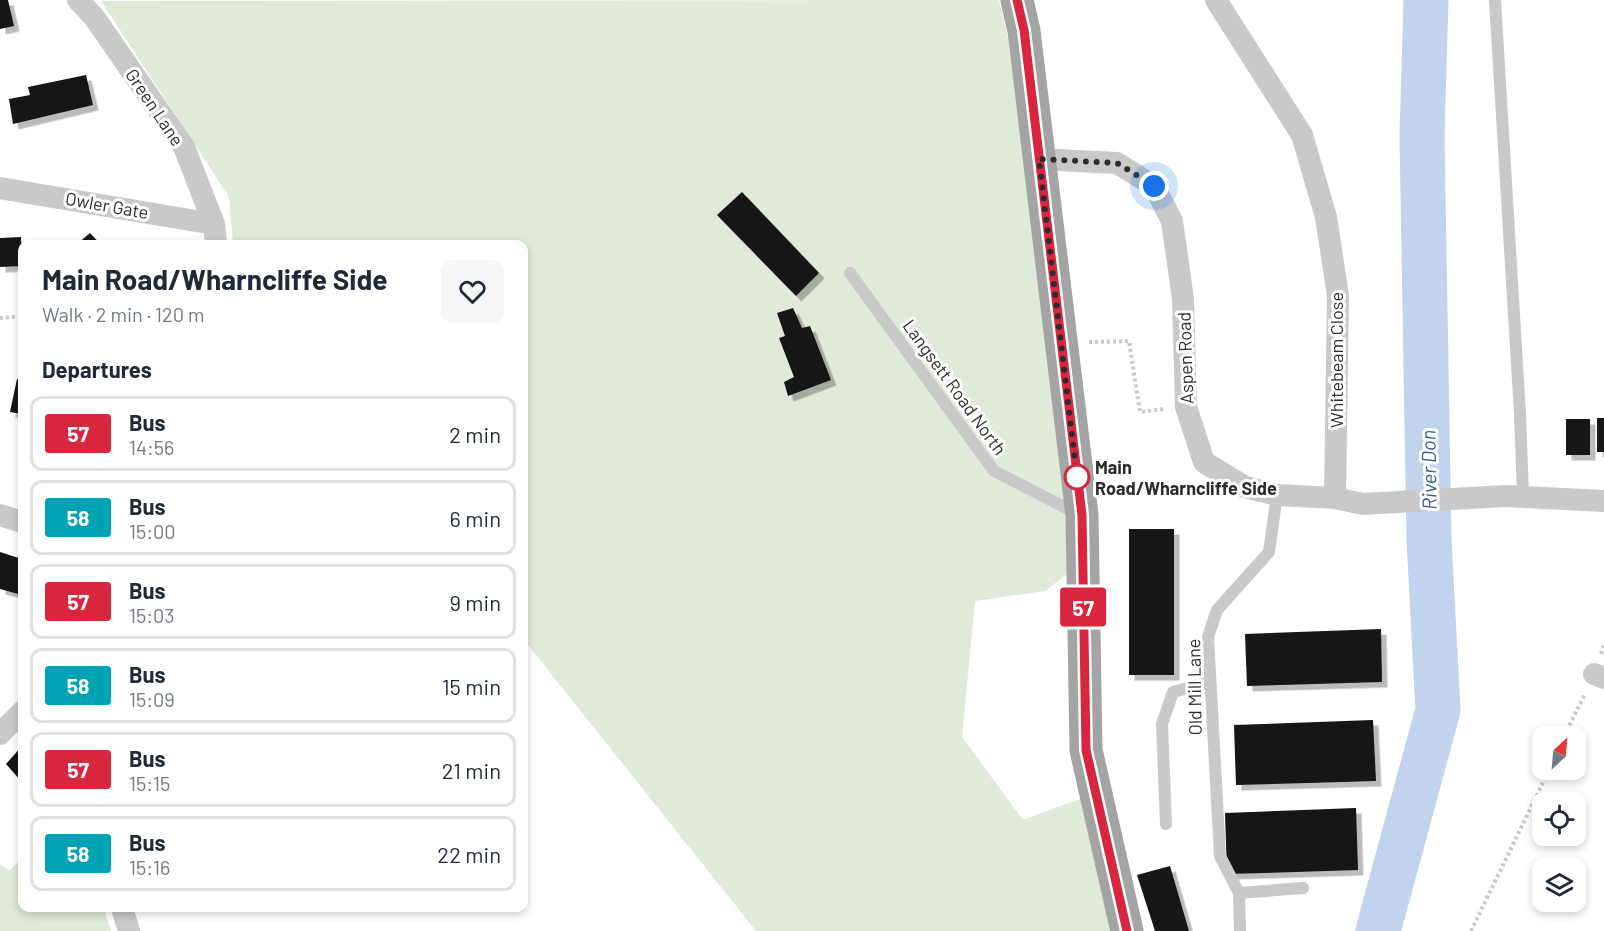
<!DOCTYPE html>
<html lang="en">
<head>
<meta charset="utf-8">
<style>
  body { margin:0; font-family:Barlow,sans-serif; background:#f6f6f7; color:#1f2937; height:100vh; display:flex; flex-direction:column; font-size:22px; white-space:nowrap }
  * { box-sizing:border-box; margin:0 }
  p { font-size:20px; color:#747a83 }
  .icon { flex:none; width:33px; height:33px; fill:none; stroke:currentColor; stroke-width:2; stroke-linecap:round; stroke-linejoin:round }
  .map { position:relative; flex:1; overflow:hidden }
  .sheet { position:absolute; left:18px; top:240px; width:510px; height:672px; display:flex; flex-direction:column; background:#fff; border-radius:12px; box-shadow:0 3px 9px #0003 }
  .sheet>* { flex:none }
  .badge { padding:0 12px; border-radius:4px; font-size:21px; line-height:39px }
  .needle { width:39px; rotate:26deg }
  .buttons { position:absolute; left:1532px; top:726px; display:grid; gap:12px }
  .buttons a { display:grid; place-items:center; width:54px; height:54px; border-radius:12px; background:#fff; box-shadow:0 3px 9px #0003; font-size:30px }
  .you { position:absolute; width:30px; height:30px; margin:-15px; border:4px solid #fff; border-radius:50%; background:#1a73e8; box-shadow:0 0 0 9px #1a73e833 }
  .map>.badge { position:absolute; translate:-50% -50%; box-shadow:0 0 0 3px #fff }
  h2 { padding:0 24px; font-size:22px; line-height:54px }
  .round { display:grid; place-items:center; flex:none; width:63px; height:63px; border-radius:12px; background:#f6f6f7 }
  .overview { display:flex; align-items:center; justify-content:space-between; height:102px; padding:0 24px }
  h1 { font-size:28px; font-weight:700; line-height:45px }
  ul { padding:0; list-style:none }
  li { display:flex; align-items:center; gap:18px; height:75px; margin:0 12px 9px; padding:0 12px; border:3px solid #e0e1e3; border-radius:12px }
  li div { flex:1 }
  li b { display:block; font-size:22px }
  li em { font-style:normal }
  li .badge { min-width:66px; font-weight:700; text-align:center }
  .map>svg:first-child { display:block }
</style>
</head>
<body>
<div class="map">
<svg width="1604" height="931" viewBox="0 0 1604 931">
  <defs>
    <filter id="shadow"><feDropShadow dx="5.5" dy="5.5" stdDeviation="0" flood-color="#0004"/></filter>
  </defs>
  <rect width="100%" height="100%" fill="#fff"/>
  <path fill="#deebd8" d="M 999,0 L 1008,38 L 1075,568 L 1045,591 L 975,601 L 962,737 L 1023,820 L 1085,797 L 1114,931 L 756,931 L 524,640 L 524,244 L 233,244 L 229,197 L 101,1 Z
    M 22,858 L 22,908 L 106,908 L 106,916 L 111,931 L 0,931 L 0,865 L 10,870 Z"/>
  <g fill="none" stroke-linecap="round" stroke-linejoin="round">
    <path stroke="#c2d3ed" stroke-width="45" d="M 1378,931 L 1438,710 L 1429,540 L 1422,136 L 1426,0"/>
  </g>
  <path fill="#131313" filter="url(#shadow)" d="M 0,0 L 8,0 L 14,26 L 0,29 Z
    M 86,75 L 93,105 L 13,124 L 9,99 L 30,95 L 28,87 Z
    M 742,192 L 819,273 L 796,296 L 717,215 Z
    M 90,233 L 100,244 L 77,244 Z
    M 21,237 L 22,266 L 0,267 L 0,238 Z
    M 793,308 L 802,328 L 810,326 L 831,380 L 788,396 L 784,382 L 794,377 L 779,338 L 785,336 L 777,313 Z
    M 17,379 L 22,380 L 22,414 L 10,412 Z
    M 1597,418 L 1604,418 L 1604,452 L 1597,452 Z
    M 1566,419 L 1590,419 L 1590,455 L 1566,455 Z
    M 1129,529 L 1174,529 L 1174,675 L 1129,675 Z
    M 0,552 L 22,559 L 22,595 L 0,589 Z
    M 1381,629 L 1382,682 L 1247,686 L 1245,634 Z
    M 1373,720 L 1376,781 L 1236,785 L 1234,725 Z
    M 22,746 L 22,782 L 6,764 Z
    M 1356,808 L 1358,870 L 1227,874 L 1225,813 Z
    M 1170,866 L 1189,931 L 1155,931 L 1137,875 Z"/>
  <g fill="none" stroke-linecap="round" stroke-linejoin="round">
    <path stroke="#c9c9c9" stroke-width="4" stroke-dasharray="3 3" stroke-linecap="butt" d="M 0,318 L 22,316
      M 1089,342 L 1129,341 L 1140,412 L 1164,409
      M 1601,654 L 1604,645
      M 1564,736 L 1585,694
      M 1471,931 L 1549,770"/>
    <path stroke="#c9c9c9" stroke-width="12" d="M 1495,0 L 1520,414 L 1523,496
      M 850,273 L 994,471 L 1078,514
      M 1166,824 L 1162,724 L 1173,692 L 1210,682
      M 1239,893 L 1303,888
      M 1240,931 L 1239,893 L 1220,856 L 1208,637 L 1217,610 L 1269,552 L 1277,495"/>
    <path stroke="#c9c9c9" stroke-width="22" d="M 78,0 L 94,17 L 184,147 L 214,224 L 216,244
      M 1216,0 L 1302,135 L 1326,217 L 1338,296 L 1335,498
      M 1039,159 L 1117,163 L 1154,186 L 1172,221 L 1183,299 L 1186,407 L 1204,462 L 1245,487 L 1277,495 L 1335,498 L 1363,504 L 1506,496 L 1604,501
      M 0,188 L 214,224
      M 0,515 L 22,522
      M 1594,674 L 1604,678
      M 0,734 L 22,712
      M 122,908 L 129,931"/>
    <path stroke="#a4a4a4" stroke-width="33" d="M 1017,0 L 1024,31 L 1082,515 L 1086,750 L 1127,931"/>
  </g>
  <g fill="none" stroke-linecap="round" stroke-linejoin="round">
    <g stroke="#fff" stroke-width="14">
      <path id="line" d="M 1017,0 L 1024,30 L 1082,515 L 1086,750 L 1127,931"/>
    </g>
    <use href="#line" stroke="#d7263d" stroke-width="9"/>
    <path stroke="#2c2c2c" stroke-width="6" stroke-dasharray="0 10.8" d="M 1077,477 L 1039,159 L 1117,163 L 1154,186"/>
  </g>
  <circle fill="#fff" stroke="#d7263d" stroke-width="3" cx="1077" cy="477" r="12"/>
  <g text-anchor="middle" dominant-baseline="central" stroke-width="6" stroke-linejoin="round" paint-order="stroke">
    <g font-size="18" fill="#2c2c2c" stroke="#fff">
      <text transform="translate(155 107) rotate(56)">Green Lane</text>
      <text transform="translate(107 205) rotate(10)">Owler Gate</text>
      <text transform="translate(1185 358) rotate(-92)">Aspen Road</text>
      <text transform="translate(1336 360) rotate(-90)">Whitebeam Close</text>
      <text transform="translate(955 387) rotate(54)">Langsett Road North</text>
      <text transform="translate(1194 687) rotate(-91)">Old Mill Lane</text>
    </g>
    <g font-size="18" font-weight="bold" fill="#2c2c2c" stroke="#fff" text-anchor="start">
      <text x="1095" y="467">Main<tspan x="1095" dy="21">Road/Wharncliffe Side</tspan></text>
    </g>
    <g font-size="20" font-style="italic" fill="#355b93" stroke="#fff">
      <text transform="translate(1428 470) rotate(-91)">River Don</text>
    </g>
  </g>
</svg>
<div class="buttons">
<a><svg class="needle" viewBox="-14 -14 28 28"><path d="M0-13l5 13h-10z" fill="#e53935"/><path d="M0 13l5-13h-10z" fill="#747a83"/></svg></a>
<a><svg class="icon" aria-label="locate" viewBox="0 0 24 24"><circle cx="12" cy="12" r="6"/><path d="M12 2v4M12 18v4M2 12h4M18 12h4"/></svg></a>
<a><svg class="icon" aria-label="layers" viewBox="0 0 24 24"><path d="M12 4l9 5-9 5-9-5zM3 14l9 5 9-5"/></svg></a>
</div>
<div class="you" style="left:1154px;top:186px"></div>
<b class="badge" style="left:1083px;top:607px;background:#d7263d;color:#fff">57</b>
<section class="sheet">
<div class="overview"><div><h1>Main Road/Wharncliffe Side</h1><p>Walk · 2 min · 120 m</p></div><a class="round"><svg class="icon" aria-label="heart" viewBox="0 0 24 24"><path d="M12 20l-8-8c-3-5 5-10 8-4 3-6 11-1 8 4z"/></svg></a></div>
<h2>Departures</h2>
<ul>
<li><span class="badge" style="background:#d7263d;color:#fff">57</span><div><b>Bus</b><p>14:56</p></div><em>2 min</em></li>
<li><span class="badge" style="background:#00a3b4;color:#fff">58</span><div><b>Bus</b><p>15:00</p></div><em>6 min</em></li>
<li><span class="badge" style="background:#d7263d;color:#fff">57</span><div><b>Bus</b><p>15:03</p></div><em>9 min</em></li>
<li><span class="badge" style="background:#00a3b4;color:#fff">58</span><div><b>Bus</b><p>15:09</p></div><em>15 min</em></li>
<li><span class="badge" style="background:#d7263d;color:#fff">57</span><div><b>Bus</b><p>15:15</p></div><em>21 min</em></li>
<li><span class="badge" style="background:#00a3b4;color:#fff">58</span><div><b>Bus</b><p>15:16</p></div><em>22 min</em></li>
</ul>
</section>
</div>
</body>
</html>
